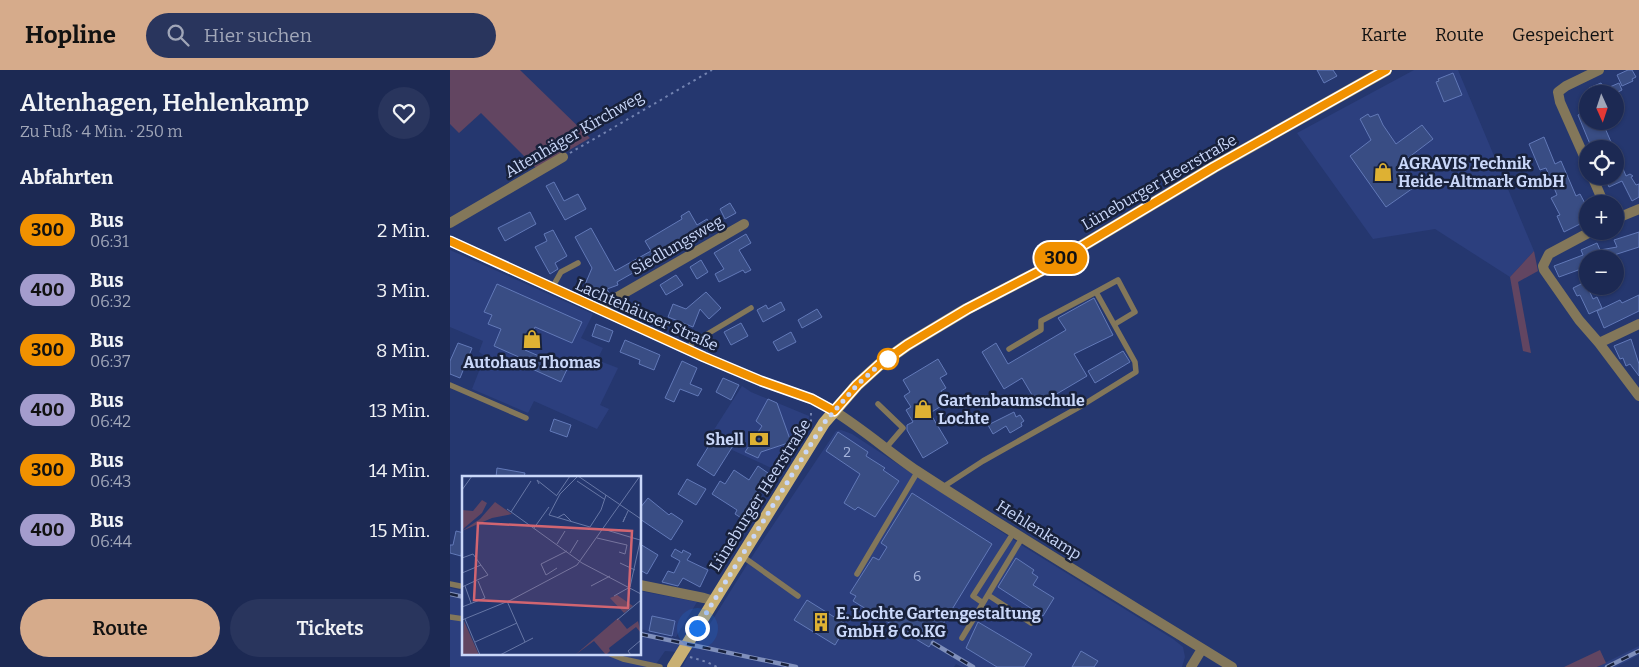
<!DOCTYPE html>
<html lang="de">
<head>
<meta charset="utf-8">
<style>
  body { margin:0; font-family:Bitter,serif; background:#29355d; color:#f1f3f6; height:100vh; display:flex; flex-direction:column; font-size:19px; white-space:nowrap }
  * { box-sizing:border-box; margin:0 }
  p { font-size:16px; color:#a0a6b8 }
  .icon { flex:none; width:28px; height:28px; fill:none; stroke:currentColor; stroke-width:2; stroke-linecap:round; stroke-linejoin:round }
  .map { position:relative; flex:1; overflow:hidden }
  .sheet { display:flex; flex-direction:column; background:#1c2953; width:450px }
  .sheet>* { flex:none }
  .badge { padding:0 10px; border-radius:16px; font-size:18px; line-height:32px }
  .needle { width:32px; rotate:177deg }
  .controls { position:absolute; left:1129px; top:15px; display:grid; gap:10px }
  .controls a { display:grid; place-items:center; width:45px; height:45px; border-radius:50%; background:#1c2953; box-shadow:0 1px 4px #0004,0 0 0 1px #3a456a; font-size:25px }
  .you { position:absolute; width:25px; height:25px; margin:-12px; border:4px solid #fff; border-radius:50%; background:#1a73e8; box-shadow:0 0 0 8px #1a73e833 }
  .map>.badge { position:absolute; translate:-50% -50%; box-shadow:0 0 0 2px #fff }
  h2 { padding:0 20px; font-size:19px; line-height:45px }
  .round { display:grid; place-items:center; flex:none; width:52px; height:52px; border-radius:26px; background:#29355d }
  .headline { display:flex; align-items:center; justify-content:space-between; height:85px; padding:0 20px }
  h1 { font-size:24px; font-weight:600; line-height:38px }
  .primary-button { display:flex; gap:10px; margin-top:auto; padding:10px 20px }
  .primary-button a { flex:1; height:58px; border-radius:30px; background:#d6ab8b; color:#111; font-size:20px; font-weight:600; line-height:58px; text-align:center }
  .primary-button a+a { background:#29355d; color:#f1f3f6 }
  ul { padding:0; list-style:none }
  li { display:flex; align-items:center; gap:15px; height:60px; padding:0 20px }
  li div { flex:1 }
  li b { display:block; font-size:19px }
  li em { font-style:normal }
  li .badge { min-width:55px; font-weight:700; text-align:center }
  header { display:flex; align-items:center; gap:30px; box-sizing:border-box; height:70px; padding:0 25px; background:#d6ab8b; color:#111 }
  header strong { font-size:24px }
  nav { display:flex; gap:28px; margin-inline-start:auto; font-size:18px }
  .search { width:350px; height:45px; background:#29355d; display:flex; align-items:center; gap:12px; box-sizing:border-box; padding:0 18px; border-radius:28px; color:#a0a6b8; font-size:19px }
  main { display:flex; flex:1; min-height:0 }
  .map>svg:first-child { display:block }
</style>
</head>
<body>
<header>
<strong>Hopline</strong>
<div class="search"><svg class="icon" aria-label="search" viewBox="0 0 24 24"><circle cx="10" cy="10" r="6"/><path d="M15 15l6 6"/></svg>Hier suchen</div>
<nav><a>Karte</a><a>Route</a><a>Gespeichert</a></nav>
</header>
<main>
<section class="sheet">
<div class="headline"><div><h1>Altenhagen, Hehlenkamp</h1><p>Zu Fuß · 4 Min. · 250 m</p></div><a class="round"><svg class="icon" aria-label="heart" viewBox="0 0 24 24"><path d="M12 20l-8-8c-3-5 5-10 8-4 3-6 11-1 8 4z"/></svg></a></div>
<h2>Abfahrten</h2>
<ul>
<li><span class="badge" style="background:#f19100;color:#111">300</span><div><b>Bus</b><p>06:31</p></div><em>2 Min.</em></li>
<li><span class="badge" style="background:#a49ccd;color:#111">400</span><div><b>Bus</b><p>06:32</p></div><em>3 Min.</em></li>
<li><span class="badge" style="background:#f19100;color:#111">300</span><div><b>Bus</b><p>06:37</p></div><em>8 Min.</em></li>
<li><span class="badge" style="background:#a49ccd;color:#111">400</span><div><b>Bus</b><p>06:42</p></div><em>13 Min.</em></li>
<li><span class="badge" style="background:#f19100;color:#111">300</span><div><b>Bus</b><p>06:43</p></div><em>14 Min.</em></li>
<li><span class="badge" style="background:#a49ccd;color:#111">400</span><div><b>Bus</b><p>06:44</p></div><em>15 Min.</em></li>
</ul>
<div class="primary-button"><a>Route</a><a>Tickets</a></div>
</section>
<div class="map">
<svg width="1189" height="597" viewBox="0 0 1189 597">
  <rect width="100%" height="100%" fill="#25376f"/>
  <path fill="#2c3f7e" d="M 964,0 L 1008,0 L 1084,181 L 1060,207 L 985,159 L 923,169 L 847,63 Z
    M 0,180 L 143,244 L 131,268 L 153,278 L 147,290 L 168,298 L 150,335 L 159,339 L 147,359 L 84,331 L 78,343 L 22,319 L 35,286 L 29,282 L 33,271 L 0,257 Z
    M 292,316 L 301,322 L 359,346 L 358,356 L 328,401 L 258,369 Z
    M 391,360 L 402,364 L 576,478 L 723,569 L 733,577 L 735,587 L 732,597 L 512,597 L 506,594 L 504,597 L 232,597 L 240,583 L 215,581 L 204,597 L 0,597 L 0,518 L 14,521 L 14,583 L 190,583 L 190,561 L 248,573 L 305,482 L 386,361 Z
    M 190,521 L 247,532 L 226,567 L 190,559 Z
    M 1189,576 L 1189,585 L 1166,597 L 1147,597 Z"/>
  <path fill="#624561" d="M 0,0 L 70,0 L 140,68 L 87,99 L 31,43 L 9,63 L 0,54 Z
    M 1084,181 L 1088,201 L 1068,212 L 1081,283 L 1073,281 L 1060,207 Z
    M 1150,580 L 1156,593 L 1147,597 L 1114,597 Z"/>
  <path fill="#394d84" stroke="#6279b8" d="M 867,0 L 883,0 L 887,6 L 874,13 Z
    M 1178,0 L 1182,0 L 1186,7 L 1182,9 L 1183,11 L 1172,16 L 1167,5 Z
    M 1003,3 L 1012,25 L 994,32 L 986,12 L 989,11 L 988,9 Z
    M 1151,13 L 1155,19 L 1169,13 L 1172,20 L 1164,24 L 1142,24 L 1139,18 Z
    M 1138,40 L 1138,51 L 1152,51 L 1164,79 L 1142,79 L 1128,45 Z
    M 918,44 L 920,47 L 928,44 L 933,55 L 946,74 L 972,55 L 983,69 L 950,94 L 966,116 L 936,137 L 900,86 L 921,70 L 910,49 Z
    M 1094,67 L 1105,94 L 1111,91 L 1126,126 L 1130,124 L 1138,139 L 1138,145 L 1132,148 L 1134,152 L 1114,162 L 1107,146 L 1110,145 L 1101,128 L 1107,125 L 1096,98 L 1090,100 L 1079,74 Z
    M 1165,80 L 1176,106 L 1180,104 L 1183,106 L 1181,107 L 1186,115 L 1189,114 L 1189,127 L 1182,131 L 1172,111 L 1159,117 L 1154,106 L 1165,106 Z
    M 104,112 L 114,131 L 128,124 L 136,139 L 115,150 L 96,116 Z
    M 280,133 L 286,143 L 275,149 L 270,139 Z
    M 239,141 L 247,155 L 257,149 L 261,155 L 238,169 L 239,171 L 167,212 L 168,215 L 157,219 L 159,223 L 150,227 L 135,220 L 134,217 L 142,198 L 125,167 L 141,158 L 165,201 L 201,181 L 195,171 L 232,149 L 231,146 Z
    M 80,142 L 86,154 L 55,171 L 48,158 Z
    M 103,160 L 117,186 L 105,193 L 108,199 L 100,204 L 85,177 L 97,171 L 94,164 Z
    M 1189,162 L 1189,177 L 1164,185 L 1165,189 L 1157,189 L 1156,185 L 1147,189 L 1138,189 L 1138,193 L 1130,196 L 1131,199 L 1109,207 L 1104,196 L 1133,185 L 1131,180 L 1147,173 L 1150,180 L 1167,177 L 1164,170 Z
    M 296,164 L 301,173 L 289,180 L 301,200 L 295,203 L 293,200 L 269,212 L 265,204 L 274,199 L 264,183 Z
    M 251,190 L 258,202 L 247,209 L 240,197 Z
    M 226,205 L 233,215 L 216,225 L 210,215 Z
    M 1135,212 L 1143,229 L 1147,227 L 1152,238 L 1139,244 L 1130,225 L 1127,226 L 1123,218 Z
    M 47,214 L 132,252 L 122,273 L 85,257 L 75,280 L 103,292 L 105,289 L 119,295 L 111,312 L 69,293 L 71,288 L 44,276 L 51,259 L 38,254 L 42,245 L 34,242 Z
    M 256,222 L 271,238 L 259,249 L 250,239 L 243,257 L 218,247 L 223,234 L 236,239 Z
    M 1189,225 L 1189,241 L 1154,258 L 1147,241 L 1170,230 L 1172,233 Z
    M 644,228 L 663,265 L 624,284 L 637,306 L 588,335 L 572,308 L 554,319 L 532,282 L 546,273 L 558,294 L 616,260 L 608,248 Z
    M 331,232 L 335,240 L 313,252 L 307,240 L 316,235 L 318,239 Z
    M 367,239 L 372,247 L 352,258 L 348,250 Z
    M 291,253 L 298,266 L 281,275 L 274,262 Z
    M 146,254 L 163,261 L 159,272 L 142,266 Z
    M 341,262 L 346,272 L 328,281 L 323,272 Z
    M 1181,269 L 1189,294 L 1189,306 L 1180,294 L 1176,296 L 1173,288 L 1170,289 L 1164,276 Z
    M 175,270 L 210,285 L 204,300 L 189,294 L 190,290 L 170,282 Z
    M 8,273 L 22,278 L 10,308 L 0,304 L 0,291 Z
    M 673,281 L 680,292 L 645,313 L 638,301 Z
    M 488,289 L 497,304 L 490,308 L 496,318 L 491,321 L 498,332 L 480,343 L 498,373 L 473,388 L 457,360 L 457,355 L 463,352 L 456,340 L 461,337 L 454,326 L 460,322 L 453,310 Z
    M 232,291 L 247,298 L 240,314 L 252,319 L 248,326 L 230,319 L 224,332 L 215,328 Z
    M 273,308 L 289,315 L 281,330 L 266,322 Z
    M 318,329 L 327,333 L 341,372 L 311,382 L 308,388 L 295,382 L 312,356 L 306,351 Z
    M 564,342 L 566,347 L 570,345 L 574,351 L 571,353 L 572,356 L 560,363 L 556,356 L 543,364 L 538,355 Z
    M 104,349 L 121,355 L 117,367 L 100,361 Z
    M 388,362 L 418,382 L 416,386 L 435,398 L 433,400 L 449,411 L 425,447 L 408,437 L 405,440 L 394,433 L 410,404 L 376,381 Z
    M 268,363 L 286,371 L 264,406 L 247,395 L 260,374 L 262,375 Z
    M 308,396 L 318,403 L 301,430 L 307,433 L 296,451 L 285,444 L 287,440 L 262,424 L 270,411 L 275,414 L 284,400 L 299,410 Z
    M 47,398 L 75,403 L 74,407 L 46,407 Z
    M 237,409 L 256,419 L 246,435 L 228,424 Z
    M 462,423 L 542,474 L 479,577 L 403,531 L 406,526 L 400,523 L 423,487 L 429,490 L 437,477 L 431,473 Z
    M 198,428 L 219,445 L 221,443 L 233,451 L 221,470 L 190,449 L 190,438 Z
    M 6,461 L 14,463 L 11,486 L 0,483 L 0,475 L 3,475 Z
    M 190,474 L 208,485 L 197,504 L 190,500 Z
    M 225,479 L 232,483 L 233,480 L 241,484 L 237,490 L 258,500 L 250,517 L 233,508 L 228,516 L 212,512 L 218,501 L 224,503 L 230,491 L 221,486 Z
    M 566,488 L 584,500 L 582,503 L 588,507 L 583,515 L 604,528 L 593,546 L 548,517 Z
    M 357,530 L 397,555 L 385,575 L 344,550 Z
    M 202,546 L 225,551 L 222,566 L 199,561 Z
    M 528,552 L 582,584 L 574,597 L 547,597 L 516,578 Z
    M 631,581 L 648,591 L 644,597 L 622,597 Z"/>
  <g fill="none" stroke-linecap="round" stroke-linejoin="round">
    <path stroke="#7383b1" stroke-width="2" stroke-dasharray="2.5 4" stroke-linecap="butt" d="M 120,83 L 262,0
      M 361,352 L 361,342 L 363,340
      M 240,587 L 257,592 L 267,597"/>
    <path stroke="#83775a" stroke-width="5.5" d="M 102,218 L 111,202 L 128,193
      M 646,222 L 668,210 L 685,242 L 665,254
      M 236,279 L 244,272 L 301,238
      M 0,315 L 76,348
      M 428,334 L 453,358 L 435,379
      M 493,417 L 533,391 L 631,336 L 686,302 L 685,292 L 646,222 L 591,251 L 591,260 L 559,279
      M 292,486 L 348,526
      M 407,504 L 468,401
      M 0,514 L 10,516
      M 538,525 L 581,553
      M 533,533 L 523,526 L 564,462
      M 0,547 L 14,549
      M 512,568 L 572,468
      M 158,583 L 173,589 L 210,597"/>
    <path stroke="#83775a" stroke-width="10" d="M 1138,95 L 1110,32 L 1108,22 L 1116,16 L 1149,0
      M 1142,106 L 1154,134
      M 1165,149 L 1189,139
      M 0,153 L 113,87
      M 1142,161 L 1099,184 L 1093,196 L 1094,200 L 1129,250 L 1149,273 L 1189,326
      M 153,241 L 157,233 L 294,154
      M 1149,273 L 1189,254
      M 384,341 C 413,359 439,382 467,401 C 571,469 677,532 782,597
      M 190,515 L 254,528 L 264,531
      M 741,597 L 752,579"/>
    <path stroke="#83775a" stroke-width="10" d="M 0,171 L 254,287 L 311,311 L 362,329 L 384,341"/>
    <path stroke="#c9b073" stroke-width="12" d="M 223,597 L 374,353 L 407,315 L 429,295 L 457,275 L 517,239 L 592,200 L 764,97 L 936,0"/>
    <g stroke="#7f8fbb" stroke-width="4.5">
      <path id="rail" d="M 0,524 L 14,527
        M 190,564 L 346,597
        M 483,573 L 523,597
        M 1157,597 L 1189,581"/>
    </g>
    <use href="#rail" stroke="#18213b" stroke-width="2.5" stroke-dasharray="8" stroke-linecap="butt"/>
  </g>
  <g fill="none" stroke-linecap="round" stroke-linejoin="round">
    <g stroke="#fff" stroke-width="11">
      <path id="line" d="M 0,171 L 254,287 L 311,311 L 362,329 L 384,341 L 407,315 L 429,295 L 457,275 L 517,239 L 592,200 L 764,97 L 936,0"/>
    </g>
    <use href="#line" stroke="#f19100" stroke-width="8"/>
    <path stroke="#c9d7f9" stroke-width="5" stroke-dasharray="0 9" d="M 247,558 L 374,353 L 407,315 L 429,295 L 443,285 L 438,289"/>
  </g>
  <defs>
    <g id="shop-bare" transform="scale(1.5)"><path d="M-5-2.5h2.3a2.7 3.5 0 0 1 5.4 0H5L5.5 6h-11ZM-1.5-2.5h3a1.5 2.3 0 0 0-3 0Z" fill="#deb133" stroke="#18213b" stroke-width="2.5" paint-order="stroke"/></g>
    <g id="bank-bare" transform="scale(1.5)"><path d="M-6-4H6V4H-6ZM0-2.3a2.3 2.3 0 1 0 0 4.6a2.3 2.3 0 1 0 0-4.6Z" fill="#deb133" stroke="#18213b" stroke-width="2.5" paint-order="stroke"/></g>
    <g id="building-bare" transform="scale(1.5)"><path d="M-4-6H4V6H1V3H-1V6H-4ZM-2.5-4.3h1.7v1.8h-1.7ZM.8-4.3h1.7v1.8H.8ZM-2.5-1h1.7V.8h-1.7ZM.8-1h1.7V.8H.8Z" fill="#deb133" stroke="#18213b" stroke-width="2.5" paint-order="stroke"/></g>
  </defs>
  <g fill-rule="evenodd">
    <use href="#shop-bare" x="933" y="102"/>
    <use href="#shop-bare" x="82" y="269"/>
    <use href="#shop-bare" x="473" y="339"/>
    <use href="#bank-bare" x="309" y="369"/>
    <use href="#building-bare" x="371" y="552"/>
  </g>
  <circle fill="#fff" stroke="#f19100" stroke-width="2.5" cx="438" cy="289" r="10"/>
  <g text-anchor="middle" dominant-baseline="central" stroke-width="5" stroke-linejoin="round" paint-order="stroke">
    <g font-size="14" fill="#a5b4dc">
      <text x="397" y="382">2</text>
      <text x="467" y="506">6</text>
    </g>
    <g font-size="16" fill="#c9d7f9" stroke="#18213b">
      <text transform="translate(124 64) rotate(-30)">Altenhäger Kirchweg</text>
      <text transform="translate(709 112) rotate(-30)">Lüneburger Heerstraße</text>
      <text transform="translate(227 175) rotate(-30)">Siedlungsweg</text>
      <text transform="translate(197 245) rotate(24)">Lachtehäuser Straße</text>
      <text transform="translate(310 425) rotate(-58)">Lüneburger Heerstraße</text>
      <text transform="translate(589 460) rotate(32)">Hehlenkamp</text>
    </g>
    <g font-size="16" font-weight="bold" fill="#c9d7f9" stroke="#18213b" text-anchor="start">
      <text x="948" y="93">AGRAVIS Technik<tspan x="948" dy="18">Heide-Altmark GmbH</tspan></text>
      <text x="82" y="292" text-anchor="middle">Autohaus Thomas</text>
      <text x="488" y="330">Gartenbaumschule<tspan x="488" dy="18">Lochte</tspan></text>
      <text x="294" y="369" text-anchor="end">Shell</text>
      <text x="386" y="543">E. Lochte Gartengestaltung<tspan x="386" dy="18">GmbH &amp; Co.KG</tspan></text>
    </g>
  </g>
  <g transform="translate(12 406)">
    <rect width="179" height="179" fill="#25376f"/>
    <path d="M 20,24 L 25,27 L 20,37 L 1,53 L 0,34 L 11,35 ZM 33,26 L 50,38 L 30,42 L 0,55 L 18,43 ZM 155,119 L 171,130 L 162,137 L 148,122 ZM 156,142 L 165,153 L 176,145 L 179,157 L 174,151 L 147,172 L 148,175 L 144,179 L 132,165 L 113,179 ZM 2,145 L 17,179 L 0,179 Z" fill="#624561"/>
    <path fill="none" stroke="#6777a6" stroke-width="1" d="M 116,0 L 98,18 L 87,39 L 128,51 L 139,34 L 144,19M 116,0 L 179,43M 115,5 L 142,23M 77,8 L 75,4 L 95,20M 0,14 L 10,0M 95,19 L 108,0M 45,33 L 120,87 L 179,118M 49,36 L 69,5M 163,41 L 161,46 L 166,35M 95,42 L 102,38 L 110,46M 72,52 L 87,31M 141,53 L 178,64M 135,62 L 165,69 L 163,78 L 157,76M 95,68 L 103,55M 108,77 L 116,64M 0,82 L 11,78 L 26,99 L 0,111M 158,87 L 173,94M 95,92 L 84,99 L 79,88 L 105,75M 0,97 L 19,89M 3,110 L 9,127M 129,110 L 148,100M 168,111 L 179,61M 152,120 L 168,111M 45,125 L 63,166M 0,131 L 23,122 L 16,105M 3,143 L 18,179M 0,144 L 49,124 L 115,89 L 178,0M 155,144 L 179,124M 13,166 L 55,147M 38,179 L 71,162M 169,179 L 166,175 L 179,164"/>
    <path fill="#d16571" fill-opacity="0.15" stroke="#d16571" stroke-width="2.5" d="M 16,47 L 170,55 L 166,132 L 12,124 Z"/>
    <rect width="179" height="179" fill="none" stroke="#c9d7f9" stroke-width="2.5"/>
  </g>
</svg>
<div class="controls">
<a><svg class="needle" viewBox="-14 -14 28 28"><path d="M0-13l5 13h-10z" fill="#e53935"/><path d="M0 13l5-13h-10z" fill="#a0a6b8"/></svg></a>
<a><svg class="icon" aria-label="locate" viewBox="0 0 24 24"><circle cx="12" cy="12" r="6"/><path d="M12 2v4M12 18v4M2 12h4M18 12h4"/></svg></a>
<a>+</a>
<a>−</a>
</div>
<div class="you" style="left:247px;top:558px"></div>
<b class="badge" style="left:611px;top:188px;background:#f19100;color:#111">300</b>
</div>
</main>
</body>
</html>
